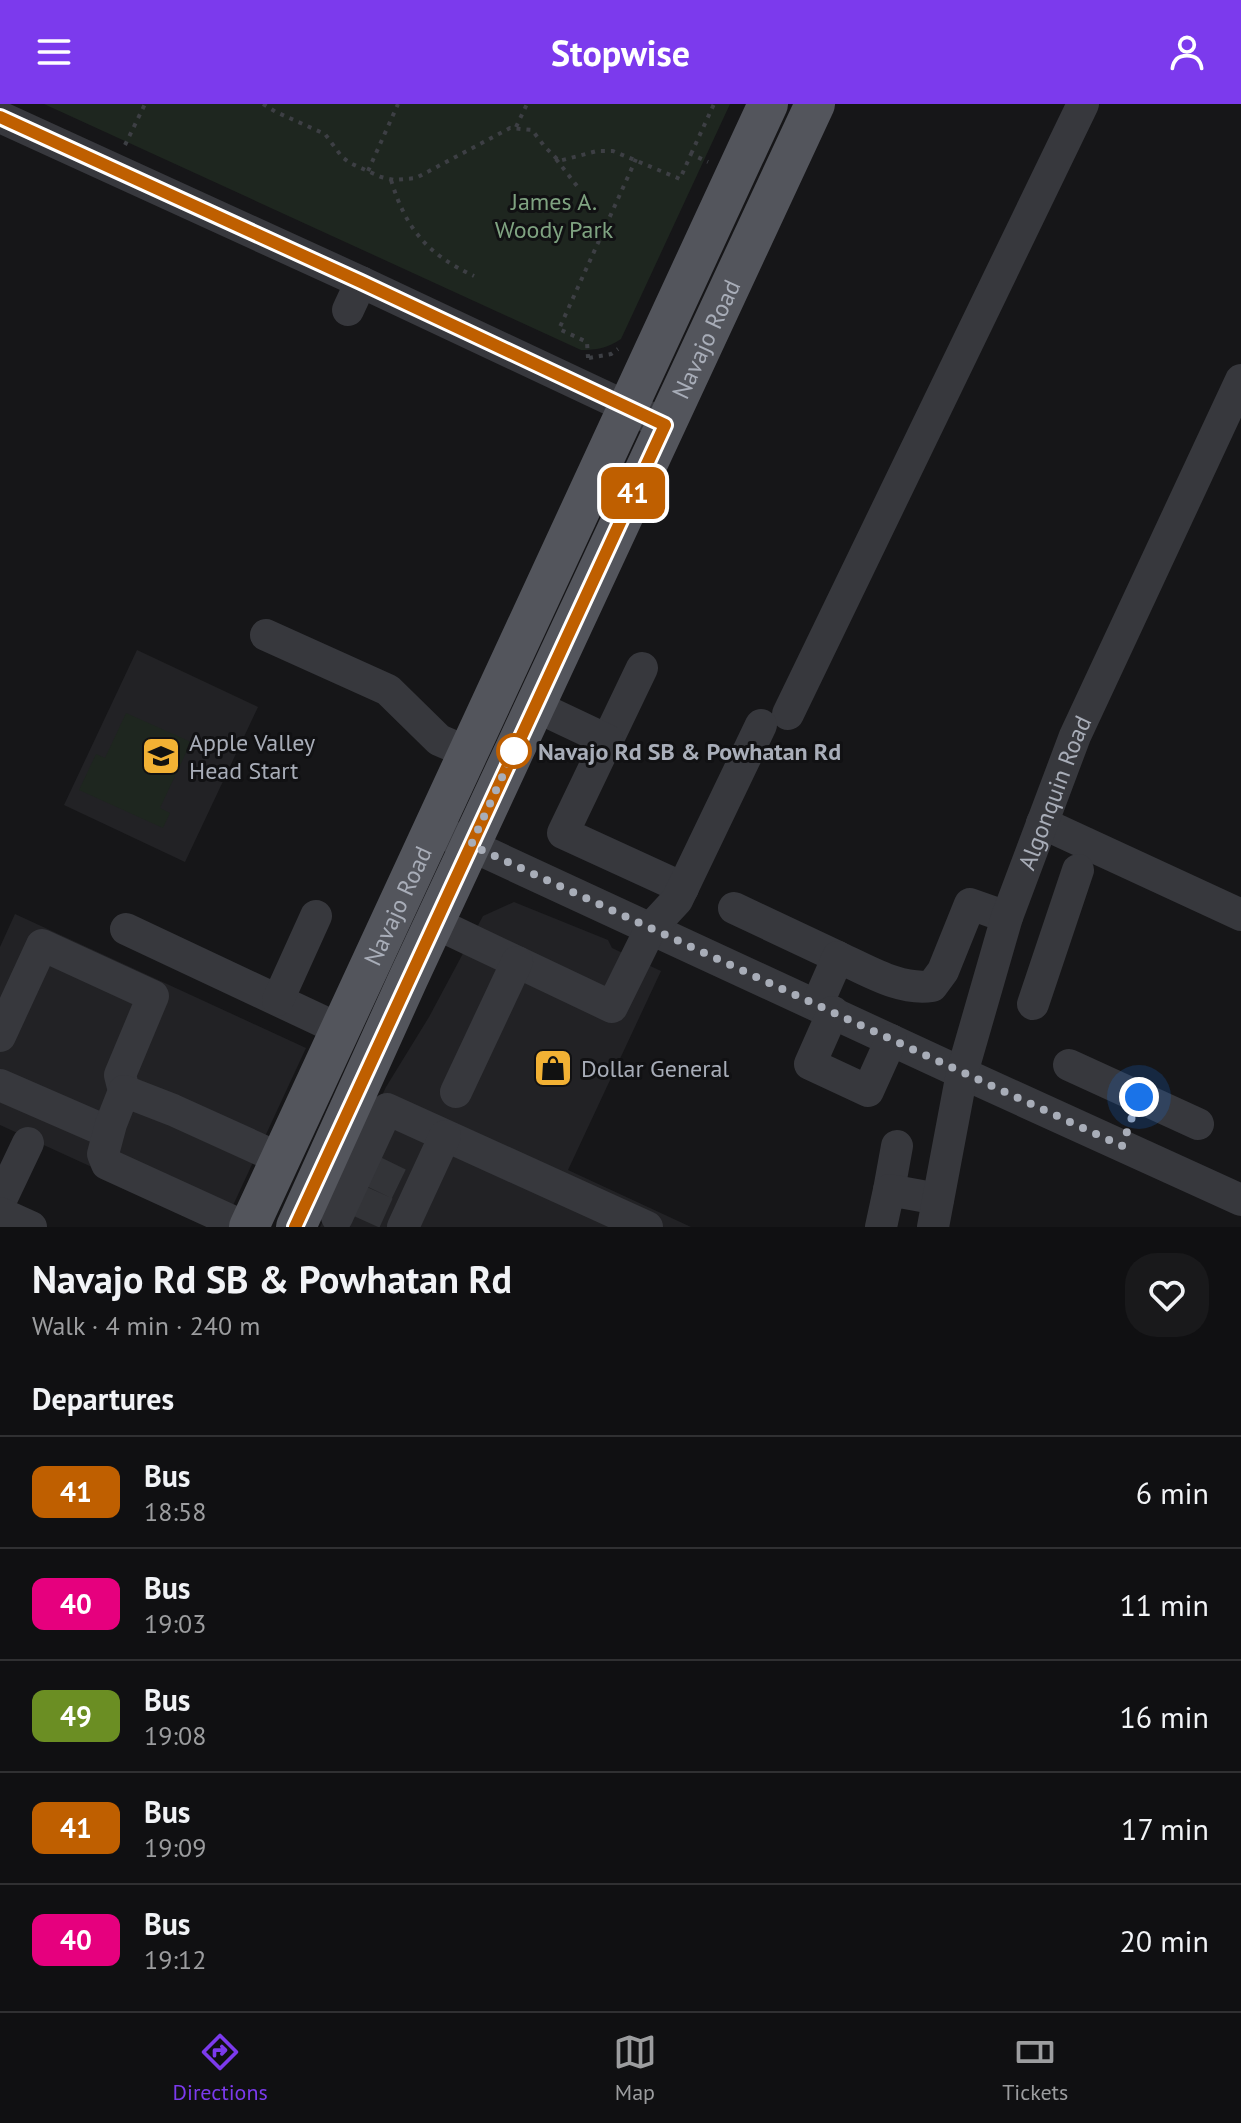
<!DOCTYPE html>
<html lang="en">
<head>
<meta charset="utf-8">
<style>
  body { margin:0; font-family:"PT Sans",sans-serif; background:#19191b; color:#f1f3f6; height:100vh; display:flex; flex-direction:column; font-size:30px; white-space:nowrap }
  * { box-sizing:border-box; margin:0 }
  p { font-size:26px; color:#9c9d9f }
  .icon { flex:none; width:44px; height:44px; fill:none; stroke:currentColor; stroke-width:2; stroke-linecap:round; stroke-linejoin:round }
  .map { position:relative; height:1123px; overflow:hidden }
  .details { display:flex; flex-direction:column; background:#101012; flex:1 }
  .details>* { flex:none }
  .badge { padding:0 16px; border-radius:12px; font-size:28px; line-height:52px }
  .you { position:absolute; width:40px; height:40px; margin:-20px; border:6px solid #fff; border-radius:50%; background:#1a73e8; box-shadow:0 0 0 12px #1a73e833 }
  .map>.badge { position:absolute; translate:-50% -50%; box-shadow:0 0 0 4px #fff }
  h2 { padding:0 32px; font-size:30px; line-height:72px }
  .round { display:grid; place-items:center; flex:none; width:84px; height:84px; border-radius:32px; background:#19191b }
  .overview { display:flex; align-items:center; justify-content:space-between; height:136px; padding:0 32px }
  h1 { font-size:38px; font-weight:700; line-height:60px }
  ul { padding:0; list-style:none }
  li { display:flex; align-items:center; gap:24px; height:112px; padding:0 32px; border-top:2px solid #303032 }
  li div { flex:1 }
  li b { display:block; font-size:30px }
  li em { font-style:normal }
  li .badge { min-width:88px; font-weight:700; text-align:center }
  header { display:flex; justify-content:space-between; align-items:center; height:104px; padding:0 32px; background:#7c3aed; color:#fff; font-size:36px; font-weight:700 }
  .tab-bar { display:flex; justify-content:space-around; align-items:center; height:112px; border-top:2px solid #303032; background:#101012; font-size:22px; color:#9c9d9f }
  .tab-bar a { display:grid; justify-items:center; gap:4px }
  .tab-bar .on { color:#7c3aed }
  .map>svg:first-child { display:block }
</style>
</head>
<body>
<header><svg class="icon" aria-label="menu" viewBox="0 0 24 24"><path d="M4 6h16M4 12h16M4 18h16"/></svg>Stopwise<svg class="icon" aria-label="person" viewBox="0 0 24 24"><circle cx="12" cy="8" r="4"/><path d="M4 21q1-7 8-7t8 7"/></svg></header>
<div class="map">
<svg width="1241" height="1123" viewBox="0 0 1241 1123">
  <rect width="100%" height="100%" fill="#161618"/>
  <path fill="#222225" d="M 137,546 L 258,603 L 185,758 L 64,701 Z
    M 514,798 L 608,836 L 612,844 L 661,867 L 568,1066 L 691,1123 L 320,1123 L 386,983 L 429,913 L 483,812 Z
    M 15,810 L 306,944 L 223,1123 L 0,1021 L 0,843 Z"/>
  <path fill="#1e261f" d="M 44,0 L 730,0 L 621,235 C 608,244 596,246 581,246 Z
    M 126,609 L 191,638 L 160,704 L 170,709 L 163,724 L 79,686 L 96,650 L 105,654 Z"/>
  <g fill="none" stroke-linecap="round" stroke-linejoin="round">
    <path stroke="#333438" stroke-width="32" stroke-dasharray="32 16" stroke-linecap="butt" d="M 370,1066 L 399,1080
      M 357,1096 L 386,1109"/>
    <path stroke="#3d3f44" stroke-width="4" stroke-dasharray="4 6" stroke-linecap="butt" d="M 263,0 L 276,8 L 325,30 L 342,53 L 350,59 L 381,73 L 394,76 L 416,74 L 510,24 L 532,26 L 545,43 L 559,57 L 597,47 L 613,47 L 680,75 L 691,50 L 708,58
      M 516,23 L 527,0
      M 125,41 L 145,0
      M 691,50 L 714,0
      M 556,55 L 577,82
      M 368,67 L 398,0
      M 391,76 C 406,125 427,150 474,172
      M 588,254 L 587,238 L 559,225 L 636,55
      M 589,254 L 611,250 L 618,245"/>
    <g stroke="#37383d" stroke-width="32">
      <path d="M 0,13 L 361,178 L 665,321"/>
      <path d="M 348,206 L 361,178"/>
      <path d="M 266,531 L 388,586 L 439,636 L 469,649"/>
      <path d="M 642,564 L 563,729 L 683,784"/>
      <path d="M 535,602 L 607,636"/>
      <path d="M 788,610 L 1083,0"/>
      <path d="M 1042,719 L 1241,811"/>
      <path d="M 448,731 L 962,969 L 1241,1096"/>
      <path d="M 734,804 L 838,853"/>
      <path d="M 435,819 L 612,903 L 651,824 L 677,796 L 761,621"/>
      <path d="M 126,825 L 341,926"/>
      <path d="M 278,896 L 316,812"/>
      <path d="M 1033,900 L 1078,766"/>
      <path d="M 817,901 L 838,853 C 867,866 900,887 932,882 L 943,867 L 970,800 L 1007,813"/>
      <path d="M 833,908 L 810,960 L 868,987 L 891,936"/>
      <path d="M 0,932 L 42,841 L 153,892 L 120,971 L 124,987"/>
      <path d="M 1069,961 L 1198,1020"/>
      <path d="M 0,981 L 108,1028"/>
      <path d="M 456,988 L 517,858"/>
      <path d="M 889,1086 L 897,1042"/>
      <path d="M 0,1098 L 28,1039"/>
      <path d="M 0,1109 L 31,1123"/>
      <path d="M 337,1113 L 387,1005 L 647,1123"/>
      <path d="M 245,1123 L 107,1060 L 103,1050 L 111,1020 L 124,987 L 173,1006 L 281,1055"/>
      <path d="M 403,1123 L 445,1032"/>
      <path d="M 881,1123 L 889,1086 L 938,1095"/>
      <path id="s1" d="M 933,1123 L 962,969 L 1007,813 L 1075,632 L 1241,276"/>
    </g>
    <g stroke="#53555c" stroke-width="40">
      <path id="s2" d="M 249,1123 L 768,0"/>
      <path id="s3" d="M 296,1123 L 408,875 L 815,0"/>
    </g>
  </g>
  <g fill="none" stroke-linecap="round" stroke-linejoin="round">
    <g stroke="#fff" stroke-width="18">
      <path id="line" d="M 0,13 L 361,178 L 665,321 L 295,1123"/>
    </g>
    <use href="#line" stroke="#bf5f00" stroke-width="12"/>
    <path stroke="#a8adb8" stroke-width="8" stroke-dasharray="0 14.4" d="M 514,647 L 471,741 L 1122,1042 L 1139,993"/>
  </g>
  <defs>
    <g id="school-square" transform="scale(2)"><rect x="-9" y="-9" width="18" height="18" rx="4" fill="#f2b134" stroke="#111113"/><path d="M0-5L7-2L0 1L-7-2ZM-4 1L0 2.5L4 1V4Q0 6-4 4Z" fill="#111"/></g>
    <g id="shop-square" transform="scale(2)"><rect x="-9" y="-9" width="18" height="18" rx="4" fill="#f2b134" stroke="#111113"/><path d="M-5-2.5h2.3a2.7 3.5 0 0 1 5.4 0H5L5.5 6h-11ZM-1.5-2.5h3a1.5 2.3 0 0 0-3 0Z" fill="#111"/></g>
  </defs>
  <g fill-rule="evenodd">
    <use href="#school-square" x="161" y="652"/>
    <use href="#shop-square" x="553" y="964"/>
  </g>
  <circle fill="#fff" stroke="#bf5f00" stroke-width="4" cx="514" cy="647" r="16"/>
  <g text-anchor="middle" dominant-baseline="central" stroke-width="6" stroke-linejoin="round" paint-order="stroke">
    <g font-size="24" fill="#7fa381" stroke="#111113">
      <text x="554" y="97">James A.<tspan x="554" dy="28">Woody Park</tspan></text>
    </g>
    <g font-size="24" fill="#a8adb8" stroke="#111113">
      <text stroke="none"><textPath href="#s3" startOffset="978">Navajo Road</textPath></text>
      <text stroke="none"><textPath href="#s1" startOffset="452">Algonquin Road</textPath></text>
      <text stroke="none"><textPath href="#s2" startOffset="354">Navajo Road</textPath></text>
    </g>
    <g font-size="24" fill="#a8adb8" stroke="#111113" text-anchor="start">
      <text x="189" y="638">Apple Valley<tspan x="189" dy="28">Head Start</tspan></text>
      <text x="581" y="964">Dollar General</text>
    </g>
    <g font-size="24" font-weight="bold" fill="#a8adb8" stroke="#111113" text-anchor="start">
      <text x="538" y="647">Navajo Rd SB &amp; Powhatan Rd</text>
    </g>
  </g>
</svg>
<div class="you" style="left:1139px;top:993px"></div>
<b class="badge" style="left:633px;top:389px;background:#bf5f00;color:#fff">41</b>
</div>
<section class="details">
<div class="overview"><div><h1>Navajo Rd SB &amp; Powhatan Rd</h1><p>Walk · 4 min · 240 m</p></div><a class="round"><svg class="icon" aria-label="heart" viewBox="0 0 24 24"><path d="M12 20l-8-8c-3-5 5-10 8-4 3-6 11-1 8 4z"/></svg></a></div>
<h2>Departures</h2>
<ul>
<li><span class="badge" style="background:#bf5f00;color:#fff">41</span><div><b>Bus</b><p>18:58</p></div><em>6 min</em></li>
<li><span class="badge" style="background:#e6007e;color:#fff">40</span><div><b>Bus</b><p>19:03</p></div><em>11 min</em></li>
<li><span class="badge" style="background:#6b8e23;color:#fff">49</span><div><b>Bus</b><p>19:08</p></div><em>16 min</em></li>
<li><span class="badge" style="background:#bf5f00;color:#fff">41</span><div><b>Bus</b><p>19:09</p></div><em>17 min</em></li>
<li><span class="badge" style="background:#e6007e;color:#fff">40</span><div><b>Bus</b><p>19:12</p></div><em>20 min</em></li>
</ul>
</section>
<nav class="tab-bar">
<a class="on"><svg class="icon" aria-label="directions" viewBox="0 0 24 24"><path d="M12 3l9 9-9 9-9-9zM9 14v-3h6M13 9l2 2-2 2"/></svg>Directions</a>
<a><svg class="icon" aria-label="map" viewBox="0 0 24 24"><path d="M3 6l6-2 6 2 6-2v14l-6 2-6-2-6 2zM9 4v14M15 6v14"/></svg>Map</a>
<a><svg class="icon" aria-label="tickets" viewBox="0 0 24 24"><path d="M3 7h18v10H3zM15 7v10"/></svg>Tickets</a>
</nav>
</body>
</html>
